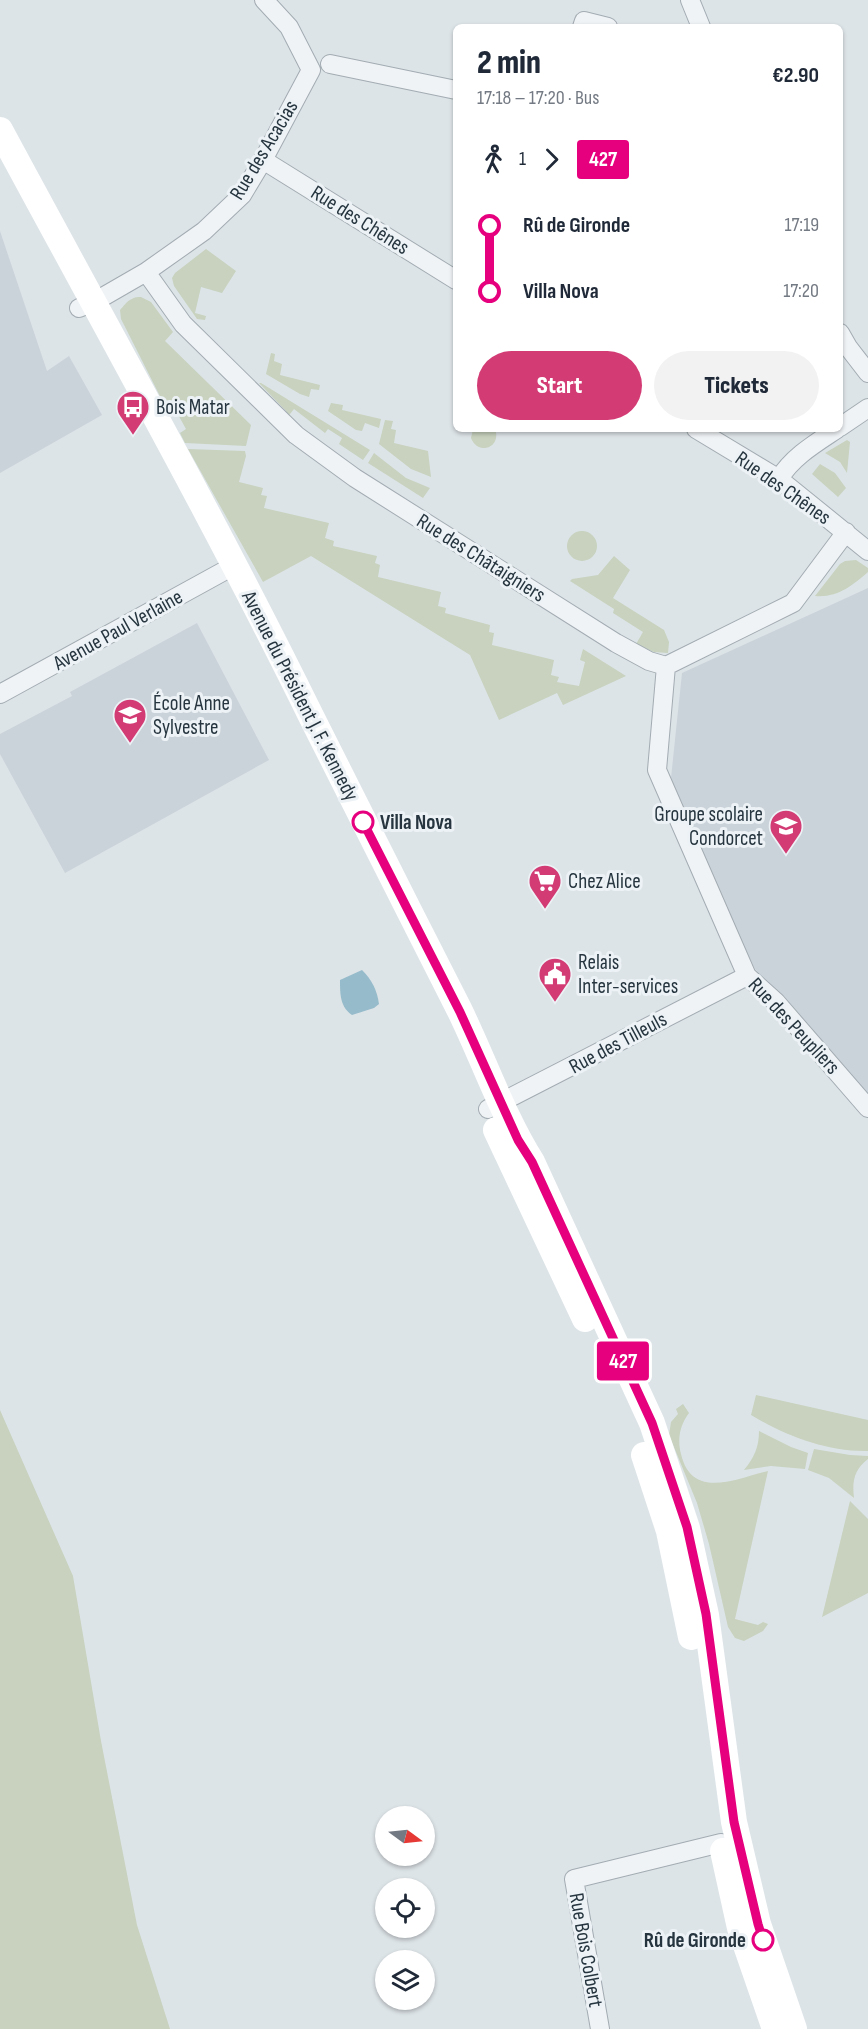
<!DOCTYPE html>
<html lang="en">
<head>
<meta charset="utf-8">
<style>
  body { margin:0; font-family:"Sofia Sans Condensed",sans-serif; background:#f2f2f3; color:#1f2937; height:100vh; display:flex; flex-direction:column; font-size:22px; white-space:nowrap }
  * { box-sizing:border-box; margin:0 }
  p { font-size:20px; color:#747a83 }
  .icon { flex:none; width:33px; height:33px; fill:none; stroke:currentColor; stroke-width:2; stroke-linecap:round; stroke-linejoin:round }
  .map { position:relative; flex:1; overflow:hidden }
  .panel { position:absolute; left:453px; top:24px; width:390px; height:408px; display:flex; flex-direction:column; background:#fff; border-radius:9px; box-shadow:0 2px 4px #0004 }
  .panel>* { flex:none }
  .badge { padding:0 12px; border-radius:4px; font-size:21px; line-height:39px }
  .needle { width:39px; rotate:105deg }
  .buttons { position:absolute; left:375px; top:1806px; display:grid; gap:12px }
  .buttons a { display:grid; place-items:center; width:60px; height:60px; border-radius:50%; background:#fff; box-shadow:0 2px 4px #0004; font-size:30px }
  .map>.badge { position:absolute; translate:-50% -50%; box-shadow:0 0 0 3px #fff }
  .legs { display:flex; align-items:center; gap:9px; height:66px; padding:0 24px; font-size:20px }
  .legs p { margin-inline-start:auto }
  .headline { display:flex; align-items:center; justify-content:space-between; height:102px; padding:0 24px }
  h1 { font-size:33px; font-weight:800; line-height:45px }
  .action { display:flex; gap:12px; margin-top:auto; padding:12px 24px }
  .action a { flex:1; height:69px; border-radius:36px; background:#d33b75; color:#fff; font-size:24px; font-weight:800; line-height:69px; text-align:center }
  .action a+a { background:#f2f2f3; color:#1f2937 }
  ul { padding:0 24px; list-style:none }
  li { display:flex; align-items:center; gap:21px; height:66px; font-size:22px }
  li i { display:grid; place-items:center; width:9px; height:100%; margin:0 8px; background:currentColor }
  li i::after { content:''; width:15px; height:15px; margin:-8px; border:4px solid; border-radius:50%; background:#fff }
  li p { margin-inline-start:auto }
  li:first-child i { background:linear-gradient(#0000 50%,currentColor 0) }
  li:last-child i { background:linear-gradient(currentColor 50%,#0000 0) }
  .map>svg:first-child { display:block }
</style>
</head>
<body>
<div class="map">
<svg width="868" height="2029" viewBox="0 0 868 2029">
  <rect width="100%" height="100%" fill="#dde4e8"/>
  <path fill="#cbd3da" d="M 0,231 L 47,371 L 69,356 L 102,415 L 0,473 Z
    M 868,588 L 868,1097 L 755,969 L 724,904 L 671,778 L 682,673 Z
    M 197,623 L 269,760 L 65,873 L 0,754 L 0,734 L 72,696 L 70,692 Z"/>
  <path fill="#c8d2be" d="M 206,249 L 236,271 L 222,293 L 201,287 L 195,313 L 206,316 L 205,320 L 197,319 L 174,286 L 172,278 L 175,273 Z
    M 141,297 L 151,302 L 173,332 L 165,341 L 251,425 L 246,446 L 185,443 L 180,433 L 186,429 L 176,411 L 169,414 L 121,319 L 120,310 C 126,303 131,296 141,297 Z
    M 271,353 L 275,354 L 274,361 L 282,364 L 280,375 L 320,385 L 319,390 L 311,389 L 309,397 L 300,394 L 266,374 Z
    M 259,383 L 261,383 L 370,450 L 363,460 L 339,444 L 342,438 L 328,429 L 325,433 L 294,409 L 286,419 L 282,415 L 286,411 Z
    M 331,403 L 343,405 L 342,410 L 381,419 L 379,428 L 365,423 L 362,431 L 356,430 L 328,411 Z
    M 385,420 L 393,421 L 391,429 L 396,430 L 394,443 L 428,451 L 431,477 L 411,469 L 379,444 Z
    M 473,429 L 495,429 C 502,448 478,456 471,438 Z
    M 847,440 L 850,442 L 847,473 L 840,462 L 825,453 Z
    M 188,449 L 245,451 L 246,456 L 239,482 L 263,488 L 261,495 L 267,496 L 264,508 L 329,523 L 325,538 L 334,541 L 333,546 L 377,556 L 375,563 L 380,565 L 378,577 L 441,592 L 438,606 L 446,608 L 445,613 L 490,625 L 489,632 L 494,633 L 492,645 L 554,660 L 551,675 L 559,677 L 557,682 L 579,686 L 585,662 L 580,660 L 583,649 L 626,676 L 563,705 L 557,693 L 499,720 L 470,655 L 311,556 L 263,582 Z
    M 374,453 L 406,478 L 430,488 L 423,498 L 368,463 Z
    M 820,464 L 835,473 L 846,488 L 838,497 L 812,474 Z
    M567 546a15 15 0 1 1 30 0a15 15 0 1 1-30 0Z
    M 614,556 L 630,570 L 613,598 L 664,630 L 669,642 L 668,653 L 654,652 L 636,644 L 643,632 L 613,613 L 614,609 L 570,581 L 572,579 L 598,575 Z
    M 856,560 L 868,568 L 868,572 C 852,586 837,598 815,596 L 840,564 L 845,561 Z
    M 756,1395 L 868,1420 L 868,1451 C 827,1452 786,1436 751,1415 Z
    M 683,1404 L 689,1413 C 680,1425 677,1439 681,1454 C 692,1501 737,1478 768,1471 L 735,1619 L 758,1625 L 763,1622 L 768,1624 L 763,1631 L 744,1641 L 735,1638 L 728,1627 L 709,1544 L 697,1503 L 669,1435 L 671,1422 L 678,1414 L 676,1409 Z
    M 0,1410 L 73,1576 L 101,1741 L 137,1925 L 170,2029 L 0,2029 Z
    M 759,1431 L 791,1447 L 808,1453 L 805,1469 L 771,1466 L 744,1470 C 754,1458 759,1447 759,1431 Z
    M 814,1449 L 850,1455 L 868,1456 L 868,1459 C 854,1470 852,1481 854,1498 L 829,1478 L 808,1470 Z
    M 850,1501 L 868,1519 L 868,1593 L 822,1617 Z"/>
  <path fill="#96bbca" d="M 362,970 C 372,980 377,990 379,1004 L 374,1008 L 352,1015 C 340,1007 340,994 340,980 Z"/>
  <g fill="none" stroke-linecap="round" stroke-linejoin="round">
    <g stroke="#a2acb2" stroke-width="20">
      <path id="minor" d="M 690,0 L 701,27
        M 582,27 L 584,21 L 608,27
        M 330,64 L 456,90
        M 263,160 L 456,280
        M 146,272 L 183,324 L 296,435 L 355,478 L 616,643 L 649,661 L 666,666 L 793,603 L 846,532
        M 79,308 L 94,302 L 146,272 L 204,231 L 242,195 L 263,160 L 311,70 L 289,27 L 264,0
        M 840,333 L 848,347 L 868,373
        M 840,427 L 868,408
        M 696,429 L 779,479 L 868,551
        M 779,479 C 792,457 816,443 837,429
        M 666,666 L 657,770 L 747,976 L 776,1002 L 868,1108
        M 0,694 L 235,565
        M 488,1109 L 747,976
        M 600,2029 L 574,1879 L 721,1843"/>
    </g>
    <use href="#minor" stroke="#f0f3f6" stroke-width="18"/>
    <path stroke="#fff" stroke-width="26" d="M 0,130 C 105,325 214,519 312,718 C 360,815 410,912 459,1009 C 484,1060 502,1114 532,1162 L 652,1423 L 687,1528 L 706,1615 L 734,1822 L 758,1924 L 794,2029
      M 496,1130 L 585,1319
      M 644,1455 L 669,1531 L 691,1637
      M 723,1851 L 740,1928 L 775,2029"/>
  </g>
  <g fill="none" stroke-linecap="round" stroke-linejoin="round">
    <g stroke="#fff" stroke-width="14">
      <path id="line-1" d="M 363,822 L 460,1012 L 518,1140 L 532,1162 L 652,1423 L 687,1527 L 706,1614 L 734,1822 L 758,1924 L 763,1940"/>
    </g>
    <use href="#line-1" stroke="#e6007e" stroke-width="9"/>
  </g>
  <defs>
    <g id="bus-pin" transform="scale(1.725)"><path d="M0 17L-7.5 6A9.5 9.5 0 1 1 7.5 6Z" fill="#d33b75" stroke="#ecf2f5"/><path d="M-5-6H5V4H4V6H2V4H-2V6H-4V4H-5ZM-3.5-4V0h7V-4ZM-3.5 1.2v1.5H-2V1.2ZM2 1.2v1.5H3.5V1.2Z" fill="#fff"/></g>
    <g id="school-pin" transform="scale(1.725)"><path d="M0 17L-7.5 6A9.5 9.5 0 1 1 7.5 6Z" fill="#d33b75" stroke="#ecf2f5"/><path d="M0-5L7-2L0 1L-7-2ZM-4 1L0 2.5L4 1V4Q0 6-4 4Z" fill="#fff"/></g>
    <g id="supermarket-pin" transform="scale(1.725)"><path d="M0 17L-7.5 6A9.5 9.5 0 1 1 7.5 6Z" fill="#d33b75" stroke="#ecf2f5"/><path d="M-6-5.5h2.5l.6 2H6L4.5 2H-2.5L-4.4-4H-6ZM-1.5 3.2a1.3 1.3 0 1 0 .1 0ZM3 3.2a1.3 1.3 0 1 0 .1 0Z" fill="#fff"/></g>
    <g id="civic-pin" transform="scale(1.725)"><path d="M0 17L-7.5 6A9.5 9.5 0 1 1 7.5 6Z" fill="#d33b75" stroke="#ecf2f5"/><path d="M-.6-6.5H3V-4.5H.6V-3L4-1V1h2V6H-6V1h2V-1L-.6-3ZM-1.2 2.5V6h2.4V2.5Z" fill="#fff"/></g>
  </defs>
  <g fill-rule="evenodd">
    <use href="#bus-pin" x="133" y="407"/>
    <use href="#school-pin" x="130" y="715"/>
    <use href="#school-pin" x="786" y="826"/>
    <use href="#supermarket-pin" x="545" y="881"/>
    <use href="#civic-pin" x="555" y="974"/>
  </g>
  <g fill="#fff" stroke="#e6007e" stroke-width="3">
    <circle cx="363" cy="822" r="10"/>
    <circle cx="763" cy="1940" r="10"/>
  </g>
  <g text-anchor="middle" dominant-baseline="central" stroke-width="6" stroke-linejoin="round" paint-order="stroke">
    <g font-size="21" fill="#26353f" stroke="#ecf2f5">
      <text transform="translate(264 150) rotate(-59)">Rue des Acacias</text>
      <text transform="translate(360 220) rotate(32)">Rue des Chênes</text>
      <text transform="translate(783 488) rotate(35)">Rue des Chênes</text>
      <text transform="translate(481 558) rotate(32)">Rue des Châtaigniers</text>
      <text transform="translate(118 630) rotate(-29)">Avenue Paul Verlaine</text>
      <text transform="translate(300 696) rotate(63)">Avenue du Président J. F. Kennedy</text>
      <text transform="translate(794 1026) rotate(47)">Rue des Peupliers</text>
      <text transform="translate(618 1043) rotate(-28)">Rue des Tilleuls</text>
      <text transform="translate(586 1950) rotate(80)">Rue Bois Colbert</text>
    </g>
    <g font-size="21" fill="#26353f" stroke="#ecf2f5" text-anchor="start">
      <text x="156" y="407">Bois Matar</text>
      <text x="153" y="703">École Anne<tspan x="153" dy="24">Sylvestre</tspan></text>
      <text x="763" y="814" text-anchor="end">Groupe scolaire<tspan x="763" dy="24">Condorcet</tspan></text>
      <text x="568" y="881">Chez Alice</text>
      <text x="578" y="962">Relais<tspan x="578" dy="24">Inter-services</tspan></text>
    </g>
    <g font-size="21" font-weight="bold" fill="#26353f" stroke="#ecf2f5" text-anchor="start">
      <text x="380" y="822">Villa Nova</text>
      <text x="746" y="1940" text-anchor="end">Rû de Gironde</text>
    </g>
  </g>
</svg>
<div class="buttons">
<a><svg class="needle" viewBox="-14 -14 28 28"><path d="M0-13l5 13h-10z" fill="#e53935"/><path d="M0 13l5-13h-10z" fill="#747a83"/></svg></a>
<a><svg class="icon" aria-label="locate" viewBox="0 0 24 24"><circle cx="12" cy="12" r="6"/><path d="M12 2v4M12 18v4M2 12h4M18 12h4"/></svg></a>
<a><svg class="icon" aria-label="layers" viewBox="0 0 24 24"><path d="M12 4l9 5-9 5-9-5zM3 14l9 5 9-5"/></svg></a>
</div>
<b class="badge" style="left:623px;top:1361px;background:#e6007e;color:#fff">427</b>
<section class="panel">
<div class="headline"><div><h1>2 min</h1><p>17:18 – 17:20 · Bus</p></div><b>€2.90</b></div>
<div class="legs"><svg class="icon" aria-label="walk" viewBox="0 0 24 24"><circle cx="13" cy="4" r="2"/><path d="M13 8l-2 6 4 7M11 14l-3 7M7 12l3-4h3l4 4"/></svg>1<svg class="icon" aria-label="forward" viewBox="0 0 24 24"><path d="M9 5l7 7-7 7"/></svg><b class="badge" style="background:#e6007e;color:#fff">427</b></div>
<ul>
<li><i style="color:#e6007e"></i><b>Rû de Gironde</b><p>17:19</p></li>
<li><i style="color:#e6007e"></i><b>Villa Nova</b><p>17:20</p></li>
</ul>
<div class="action"><a>Start</a><a>Tickets</a></div>
</section>
</div>
</body>
</html>
